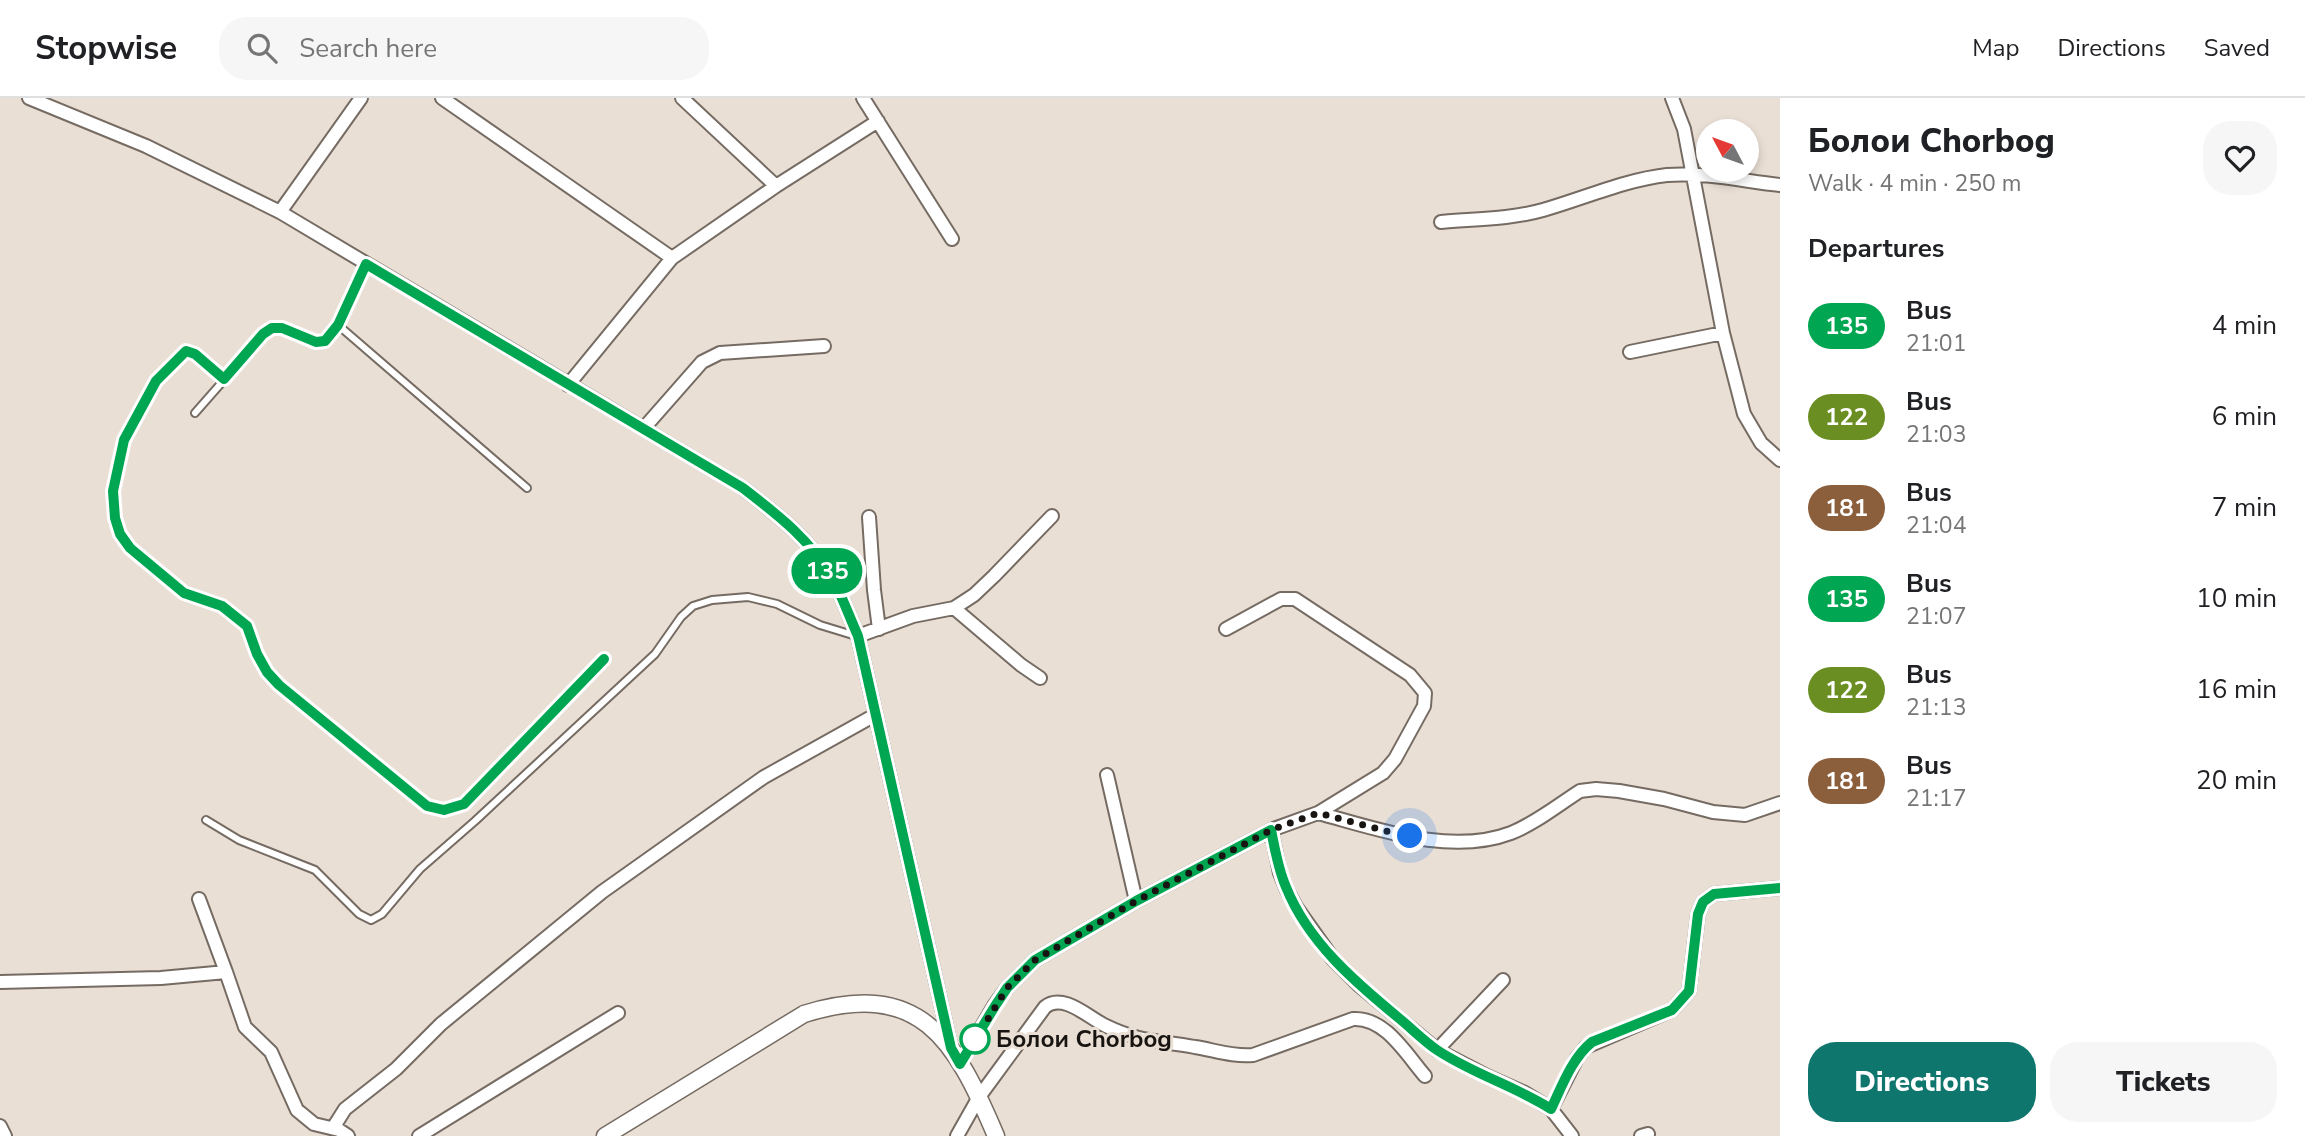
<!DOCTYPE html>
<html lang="en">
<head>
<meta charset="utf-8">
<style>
  body { margin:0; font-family:"Nunito Sans",sans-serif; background:#f6f6f6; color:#202124; height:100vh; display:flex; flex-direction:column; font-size:26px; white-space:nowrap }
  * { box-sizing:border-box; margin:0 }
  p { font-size:23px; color:#757577 }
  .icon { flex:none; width:38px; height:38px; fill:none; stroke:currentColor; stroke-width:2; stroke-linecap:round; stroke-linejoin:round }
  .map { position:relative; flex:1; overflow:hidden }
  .panel { display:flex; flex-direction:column; background:#fff; width:525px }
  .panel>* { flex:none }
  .badge { padding:0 14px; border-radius:23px; font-size:24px; line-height:46px }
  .needle { width:46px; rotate:311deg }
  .fabs { position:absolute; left:1696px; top:21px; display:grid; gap:14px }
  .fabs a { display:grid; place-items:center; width:63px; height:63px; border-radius:50%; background:#fff; box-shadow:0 4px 10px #0003; font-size:35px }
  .you { position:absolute; width:35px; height:35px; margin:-18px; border:5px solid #fff; border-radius:50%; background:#1a73e8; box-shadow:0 0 0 10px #1a73e833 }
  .map>.badge { position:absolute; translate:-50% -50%; box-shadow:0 0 0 4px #fff }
  h2 { padding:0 28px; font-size:26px; line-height:63px }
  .round { display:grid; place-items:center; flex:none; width:74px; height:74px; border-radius:28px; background:#f6f6f6 }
  .head { display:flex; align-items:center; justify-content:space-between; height:119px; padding:0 28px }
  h1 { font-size:33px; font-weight:800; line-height:52px }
  .action { display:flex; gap:14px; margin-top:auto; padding:14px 28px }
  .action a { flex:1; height:80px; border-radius:28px; background:#0f766e; color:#fff; font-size:28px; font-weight:800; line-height:80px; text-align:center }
  .action a+a { background:#f6f6f6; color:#202124 }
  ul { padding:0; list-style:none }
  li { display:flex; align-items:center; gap:21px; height:91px; padding:0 28px }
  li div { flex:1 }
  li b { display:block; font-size:26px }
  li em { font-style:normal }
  li .badge { min-width:77px; font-weight:700; text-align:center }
  header { display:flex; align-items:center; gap:42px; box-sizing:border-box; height:98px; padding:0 35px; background:#fff; border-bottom:2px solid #e0e0e0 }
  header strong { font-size:33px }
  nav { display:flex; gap:38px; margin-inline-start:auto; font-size:24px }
  .search { width:490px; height:63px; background:#f6f6f6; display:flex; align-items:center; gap:18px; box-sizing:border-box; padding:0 24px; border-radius:28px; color:#757577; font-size:26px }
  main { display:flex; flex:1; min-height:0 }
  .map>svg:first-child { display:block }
</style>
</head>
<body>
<header>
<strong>Stopwise</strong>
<div class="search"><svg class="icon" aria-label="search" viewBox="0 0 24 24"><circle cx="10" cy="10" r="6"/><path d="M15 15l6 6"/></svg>Search here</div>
<nav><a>Map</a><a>Directions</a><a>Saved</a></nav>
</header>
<main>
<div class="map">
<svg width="1780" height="1038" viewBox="0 0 1780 1038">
  <rect width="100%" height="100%" fill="#eadfd5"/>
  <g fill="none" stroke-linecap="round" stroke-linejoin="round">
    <g stroke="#756b62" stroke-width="10">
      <path id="service" d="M 366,166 L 338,227 L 527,390
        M 224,281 L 189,253 C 170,256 151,292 142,308 C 121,344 101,394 120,435 C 127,451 143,462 157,473 C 166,480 175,491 186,496 C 200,504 216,502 230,513 C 253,532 247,533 257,557 C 262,569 271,578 279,587 L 427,708 L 444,712 L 464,706 L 604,561
        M 195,315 L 268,232 L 282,230 L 321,244 L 328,240 L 338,227
        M 206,722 L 239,742 L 315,772 L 359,816 L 371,822 L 382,816 L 420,771 L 475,723 L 655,556 L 681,519 L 693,508 L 712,502 L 748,499 L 777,506 L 820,527 L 856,538"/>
    </g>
    <g stroke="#756b62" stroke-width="16">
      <path id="minor" d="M 29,0 L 146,48 L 280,114 L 743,390 C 778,417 813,444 834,483 C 843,501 850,520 858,538 L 951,950
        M 442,0 L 672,160
        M 682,0 L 776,88
        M 863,0 L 952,141
        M 1672,0 L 1684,31 L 1723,235 L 1744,316 L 1761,345 L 1780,362
        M 280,114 L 361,0
        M 1441,124 C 1475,121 1511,121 1543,112 C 1585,100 1624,82 1667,77 C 1704,74 1743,83 1780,87
        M 1630,254 L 1723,235
        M 568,287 L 672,160 L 776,88 L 878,23
        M 644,330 L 702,264 L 720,255 L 824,248
        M 869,419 L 874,492 L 879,531
        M 954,510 L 1021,567 L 1040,580
        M 858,538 L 913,518 L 954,510 L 974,497 L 994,478 L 1052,418
        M 1107,677 L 1136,803
        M 1318,715 C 1378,731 1450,758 1511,735 C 1536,725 1558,707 1580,693 L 1596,691 L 1619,693 L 1664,701 L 1713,714 L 1745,717 L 1780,705
        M 1271,732 L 1280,775 L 1287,792 L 1296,809 L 1333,861 L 1359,887 L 1437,952 L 1489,979 L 1525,995 L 1551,1011 L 1572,1038
        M 199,801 L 226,874
        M 0,884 L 161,880 L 226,874 L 245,929 L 271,954 L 297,1012 L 314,1026 L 339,1032 L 348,1038
        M 1437,952 L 1503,882
        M 960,966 L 994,908 L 1007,890 L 1035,862 L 1136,803 L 1271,732 L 1318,715 L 1383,675 L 1395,661 L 1424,608 L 1425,595 L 1410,577 L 1295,501 L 1281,501 L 1226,531
        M 1551,1011 L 1577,960 L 1586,949 L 1672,912 L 1689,893 L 1698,816 L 1703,804 L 1714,796 L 1780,790
        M 0,1028 L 5,1038
        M 333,1030 L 345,1011 L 396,971 L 441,926 L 602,794 L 764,679 L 875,617
        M 419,1038 L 618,915
        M 957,1038 L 979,999 L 1045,909 C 1063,894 1089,920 1106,928 C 1141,945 1159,942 1195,949 C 1214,952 1233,959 1253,957 L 1353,921 C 1385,919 1406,956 1425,978
        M 1641,1038 L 1648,1036"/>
    </g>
    <g stroke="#756b62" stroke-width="19">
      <path id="tertiary" d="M 605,1038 L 804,916 C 920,880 955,941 996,1038"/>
    </g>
    <use href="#service" stroke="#fff" stroke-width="6"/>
    <use href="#minor" stroke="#fff" stroke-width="12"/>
    <use href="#tertiary" stroke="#fff" stroke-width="16"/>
  </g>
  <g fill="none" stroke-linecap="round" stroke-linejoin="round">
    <g stroke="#fff" stroke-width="16">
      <path id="line" d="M 604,561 L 464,706 L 444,712 L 427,708 L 279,587 L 267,574 L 257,556 L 247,528 L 222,508 L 184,495 L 130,450 L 120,436 L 115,420 L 113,393 L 124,342 L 156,283 L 186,253 L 195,256 L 224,281 L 263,236 L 272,230 L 282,230 L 316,244 L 325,243 L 338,227 L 366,166 L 743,390 C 778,417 813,444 834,483 C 843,501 850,520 858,538 L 951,950 L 960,966 L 995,908 L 1007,890 L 1035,862 L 1136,803 L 1271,732 C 1275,751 1278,771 1286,789 C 1308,844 1355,884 1400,921 C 1412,931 1424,943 1437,952 C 1473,976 1515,988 1551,1011 C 1562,988 1572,960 1592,944 L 1672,912 L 1689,893 L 1698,816 L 1703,804 L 1714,796 L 1780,790"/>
    </g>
    <use href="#line" stroke="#00a651" stroke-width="10"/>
    <path stroke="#181411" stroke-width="7" stroke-dasharray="0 12.6" d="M 975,941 L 972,947 L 1007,890 L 1035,862 L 1136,803 L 1271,732 L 1318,715 L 1390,734 L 1410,738"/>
  </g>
  <circle fill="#fff" stroke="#00a651" stroke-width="3.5" cx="975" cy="941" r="14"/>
  <g text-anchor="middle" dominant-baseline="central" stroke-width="6" stroke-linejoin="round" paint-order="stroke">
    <g font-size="24" font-weight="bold" fill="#181411" stroke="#eadfd5" text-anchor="start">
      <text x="996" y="941">Болои Chorbog</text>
    </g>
  </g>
</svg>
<div class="fabs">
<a><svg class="needle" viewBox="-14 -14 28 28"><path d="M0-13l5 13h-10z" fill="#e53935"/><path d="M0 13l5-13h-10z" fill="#757577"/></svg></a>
</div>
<div class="you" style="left:1410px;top:738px"></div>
<b class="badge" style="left:827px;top:473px;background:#00a651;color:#fff">135</b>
</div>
<section class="panel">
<div class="head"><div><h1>Болои Chorbog</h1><p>Walk · 4 min · 250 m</p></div><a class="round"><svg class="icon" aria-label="heart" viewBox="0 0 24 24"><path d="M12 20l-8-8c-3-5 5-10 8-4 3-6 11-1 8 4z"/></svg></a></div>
<h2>Departures</h2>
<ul>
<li><span class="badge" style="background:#00a651;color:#fff">135</span><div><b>Bus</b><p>21:01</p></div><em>4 min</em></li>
<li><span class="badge" style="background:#6b8e23;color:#fff">122</span><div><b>Bus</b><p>21:03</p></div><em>6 min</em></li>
<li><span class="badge" style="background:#8b5e3c;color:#fff">181</span><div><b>Bus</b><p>21:04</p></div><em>7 min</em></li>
<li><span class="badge" style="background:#00a651;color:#fff">135</span><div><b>Bus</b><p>21:07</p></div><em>10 min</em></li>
<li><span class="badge" style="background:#6b8e23;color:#fff">122</span><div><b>Bus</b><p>21:13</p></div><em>16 min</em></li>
<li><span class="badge" style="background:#8b5e3c;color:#fff">181</span><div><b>Bus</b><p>21:17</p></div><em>20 min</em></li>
</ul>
<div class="action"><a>Directions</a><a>Tickets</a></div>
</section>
</main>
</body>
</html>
